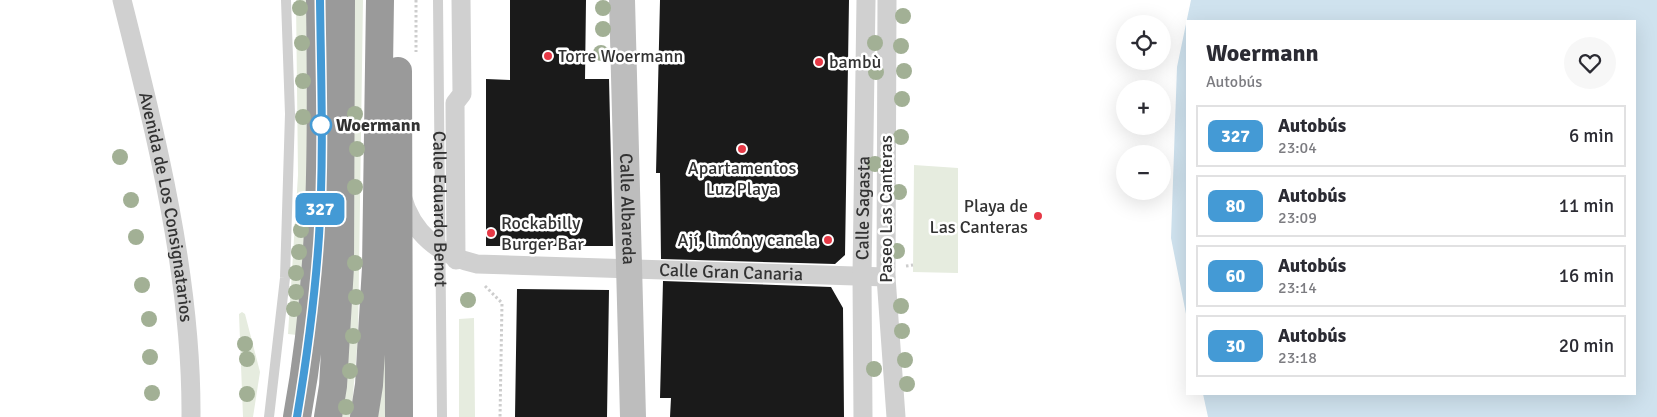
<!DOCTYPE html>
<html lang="es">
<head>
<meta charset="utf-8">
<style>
  body { margin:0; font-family:Signika,sans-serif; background:#f7f7f7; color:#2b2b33; height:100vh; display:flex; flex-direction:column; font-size:19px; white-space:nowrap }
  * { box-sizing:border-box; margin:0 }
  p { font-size:16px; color:#7c7c81 }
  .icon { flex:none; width:28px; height:28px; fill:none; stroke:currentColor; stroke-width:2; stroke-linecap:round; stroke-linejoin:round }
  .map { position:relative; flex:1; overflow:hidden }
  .panel { position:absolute; left:1186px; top:20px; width:450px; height:375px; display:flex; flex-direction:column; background:#fff; border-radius:0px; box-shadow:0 5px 20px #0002 }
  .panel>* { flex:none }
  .badge { padding:0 10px; border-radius:8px; font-size:18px; line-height:32px }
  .fabs { position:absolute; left:1116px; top:15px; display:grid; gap:10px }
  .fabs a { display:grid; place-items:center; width:55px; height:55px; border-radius:50%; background:#fff; box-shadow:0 5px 20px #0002; font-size:25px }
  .map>.badge { position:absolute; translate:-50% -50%; box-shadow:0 0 0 2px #fff }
  .round { display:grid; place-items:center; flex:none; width:52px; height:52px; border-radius:26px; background:#f7f7f7 }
  .headline { display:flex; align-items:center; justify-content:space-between; height:85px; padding:0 20px }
  h1 { font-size:24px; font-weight:700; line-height:38px }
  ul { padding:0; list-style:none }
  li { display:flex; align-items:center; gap:15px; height:62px; margin:0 10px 8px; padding:0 10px; border:2px solid #e1e1e2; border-radius:0px }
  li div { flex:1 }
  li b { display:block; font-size:19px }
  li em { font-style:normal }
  li .badge { min-width:55px; font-weight:700; text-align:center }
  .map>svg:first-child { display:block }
</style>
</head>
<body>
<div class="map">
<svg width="1657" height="417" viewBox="0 0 1657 417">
  <rect width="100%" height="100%" fill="#fff"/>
  <path fill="#e6ecdf" d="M 296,0 L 310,0 L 310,176 L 297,335 L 288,334 L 298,175 Z
    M 353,0 L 363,0 L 358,337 L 351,417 L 342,417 L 354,213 Z
    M 914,165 L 958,168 L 958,273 L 913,272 Z
    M 242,312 L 245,314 L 260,372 L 253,417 L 243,417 L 239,314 Z
    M 474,318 L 475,417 L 459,417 L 459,319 Z
    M 385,335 L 390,417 L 376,417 Z"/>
  <path fill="#cfe2ee" d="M 1191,0 L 1657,0 L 1657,417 L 1208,417 L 1203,394 L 1635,394 L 1635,21 L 1188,21 L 1187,319 L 1171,238 L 1177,67 Z"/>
  <path fill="#1a1a1a" d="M 510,0 L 586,0 L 585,79 L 609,79 L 613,246 L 486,246 L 486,79 L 510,80 Z
    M 660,0 L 849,0 L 845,255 L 835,264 L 661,259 L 660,173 L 656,173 Z
    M 663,281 L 831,287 L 843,308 L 844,417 L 670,417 L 671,398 L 660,398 Z
    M 517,289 L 609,290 L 607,417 L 515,417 Z"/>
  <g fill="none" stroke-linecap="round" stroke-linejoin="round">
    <path stroke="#cdcdcd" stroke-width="3" stroke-dasharray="2.5 2.5" stroke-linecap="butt" d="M 416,0 L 416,52
      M 906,266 L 913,265
      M 485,286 L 502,303 L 500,417"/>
    <g stroke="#d0d0d0" stroke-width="10">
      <path id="s1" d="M 438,0 L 442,417"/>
      <path d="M 269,417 L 285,278 L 290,114 L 286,0"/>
    </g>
    <g stroke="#d0d0d0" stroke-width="19">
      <path id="s2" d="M 122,0 C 156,135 192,277 191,417"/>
      <path d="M 887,0 L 886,277 L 896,417"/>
      <path id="s3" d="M 402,196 C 412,233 440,256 477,264 L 886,277"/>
      <path d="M 456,260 L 455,103 L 462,94 L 461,0"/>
      <path id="s4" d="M 863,417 L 862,276 L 866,0"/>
    </g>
    <path stroke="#bdbdbd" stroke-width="26" id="s5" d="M 622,0 L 633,417"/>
    <path stroke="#9a9a9a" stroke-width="28" d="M 398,71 L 399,417
      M 297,417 C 323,276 322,143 320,0
      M 328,417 L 333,386 L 340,267 L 341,0
      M 364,417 L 369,385 L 376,267 L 380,0"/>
  </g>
  <g fill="#a2b095">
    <circle cx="300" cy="8" r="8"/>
    <circle cx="603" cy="8" r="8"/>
    <circle cx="903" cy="16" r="8"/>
    <circle cx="603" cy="29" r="8"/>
    <circle cx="302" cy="43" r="8"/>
    <circle cx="875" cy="43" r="8"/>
    <circle cx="901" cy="46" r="8"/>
    <circle cx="601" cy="53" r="8"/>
    <circle cx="904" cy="71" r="8"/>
    <circle cx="876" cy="72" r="8"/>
    <circle cx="303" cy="81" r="8"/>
    <circle cx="902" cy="99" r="8"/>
    <circle cx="355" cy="114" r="8"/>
    <circle cx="303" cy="117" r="8"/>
    <circle cx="901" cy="137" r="8"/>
    <circle cx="357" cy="149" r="8"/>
    <circle cx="120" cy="157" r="8"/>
    <circle cx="875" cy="164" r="8"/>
    <circle cx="355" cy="187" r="8"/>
    <circle cx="899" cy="192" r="8"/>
    <circle cx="131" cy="200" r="8"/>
    <circle cx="301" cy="230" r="8"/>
    <circle cx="136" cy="237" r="8"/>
    <circle cx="897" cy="251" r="8"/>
    <circle cx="299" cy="252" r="8"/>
    <circle cx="355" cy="263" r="8"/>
    <circle cx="296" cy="273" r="8"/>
    <circle cx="142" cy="285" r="8"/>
    <circle cx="296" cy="292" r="8"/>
    <circle cx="356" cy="297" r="8"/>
    <circle cx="468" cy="300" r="8"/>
    <circle cx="901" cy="306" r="8"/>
    <circle cx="294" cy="309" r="8"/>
    <circle cx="149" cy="319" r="8"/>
    <circle cx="902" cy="331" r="8"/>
    <circle cx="353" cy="336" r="8"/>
    <circle cx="245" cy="344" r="8"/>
    <circle cx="150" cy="357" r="8"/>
    <circle cx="247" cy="359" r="8"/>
    <circle cx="905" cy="360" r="8"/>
    <circle cx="874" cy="369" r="8"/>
    <circle cx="350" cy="371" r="8"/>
    <circle cx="907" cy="384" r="8"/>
    <circle cx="152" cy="393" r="8"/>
    <circle cx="247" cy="394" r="8"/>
    <circle cx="346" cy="407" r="8"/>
  </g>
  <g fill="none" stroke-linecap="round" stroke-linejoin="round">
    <g stroke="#fff" stroke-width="11">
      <path id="line" d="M 297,417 C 307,357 315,297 319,236 C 324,158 321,78 320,0"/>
    </g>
    <use href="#line" stroke="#449ad5" stroke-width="8"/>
  </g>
  <g fill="#e63946" stroke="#fff" stroke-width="2">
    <circle cx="548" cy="56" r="5"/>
    <circle cx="819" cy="62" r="5"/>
    <circle cx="742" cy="149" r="5"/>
    <circle cx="1038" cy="216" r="5"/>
    <circle cx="491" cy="233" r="5"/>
    <circle cx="828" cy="240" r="5"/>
  </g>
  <circle fill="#fff" stroke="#449ad5" stroke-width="2.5" cx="321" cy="125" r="10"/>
  <g text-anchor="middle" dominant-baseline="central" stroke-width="5" stroke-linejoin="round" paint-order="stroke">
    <g font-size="18" fill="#333" stroke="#fff" text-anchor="start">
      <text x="558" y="56">Torre Woermann</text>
      <text x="829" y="62">bambù</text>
      <text x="742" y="168" text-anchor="middle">Apartamentos<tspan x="742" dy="21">Luz Playa</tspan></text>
      <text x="1028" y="206" text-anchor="end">Playa de<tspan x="1028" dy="21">Las Canteras</tspan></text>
      <text x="501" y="223">Rockabilly<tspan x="501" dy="21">Burger Bar</tspan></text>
      <text x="818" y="240" text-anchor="end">Ají, limón y canela</text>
    </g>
    <g font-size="18" font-weight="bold" fill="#333" stroke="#fff" text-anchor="start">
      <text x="336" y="125">Woermann</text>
    </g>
    <g font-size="18" fill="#333" stroke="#fff">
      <text stroke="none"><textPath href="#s2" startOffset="212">Avenida de Los Consignatarios</textPath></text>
      <text stroke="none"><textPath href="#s1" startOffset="209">Calle Eduardo Benot</textPath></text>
      <text stroke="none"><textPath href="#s5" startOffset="209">Calle Albareda</textPath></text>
      <text stroke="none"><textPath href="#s4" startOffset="209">Calle Sagasta</textPath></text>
      <text transform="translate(886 209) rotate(-90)">Paseo Las Canteras</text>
      <text stroke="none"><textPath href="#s3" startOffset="361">Calle Gran Canaria</textPath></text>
    </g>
  </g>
</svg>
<div class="fabs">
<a><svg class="icon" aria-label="locate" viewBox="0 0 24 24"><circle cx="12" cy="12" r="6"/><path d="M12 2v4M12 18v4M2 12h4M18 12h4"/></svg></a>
<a>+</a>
<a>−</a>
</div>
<b class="badge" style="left:320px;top:209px;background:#449ad5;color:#fff">327</b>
<section class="panel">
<div class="headline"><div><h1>Woermann</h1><p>Autobús</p></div><a class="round"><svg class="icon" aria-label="heart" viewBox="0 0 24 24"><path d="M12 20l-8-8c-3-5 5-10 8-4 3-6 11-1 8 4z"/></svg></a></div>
<ul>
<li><span class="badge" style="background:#449ad5;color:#fff">327</span><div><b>Autobús</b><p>23:04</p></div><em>6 min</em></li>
<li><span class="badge" style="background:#449ad5;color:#fff">80</span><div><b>Autobús</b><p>23:09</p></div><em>11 min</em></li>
<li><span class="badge" style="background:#449ad5;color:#fff">60</span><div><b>Autobús</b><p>23:14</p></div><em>16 min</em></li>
<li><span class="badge" style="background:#449ad5;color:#fff">30</span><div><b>Autobús</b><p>23:18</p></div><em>20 min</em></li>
</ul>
</section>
</div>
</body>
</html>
